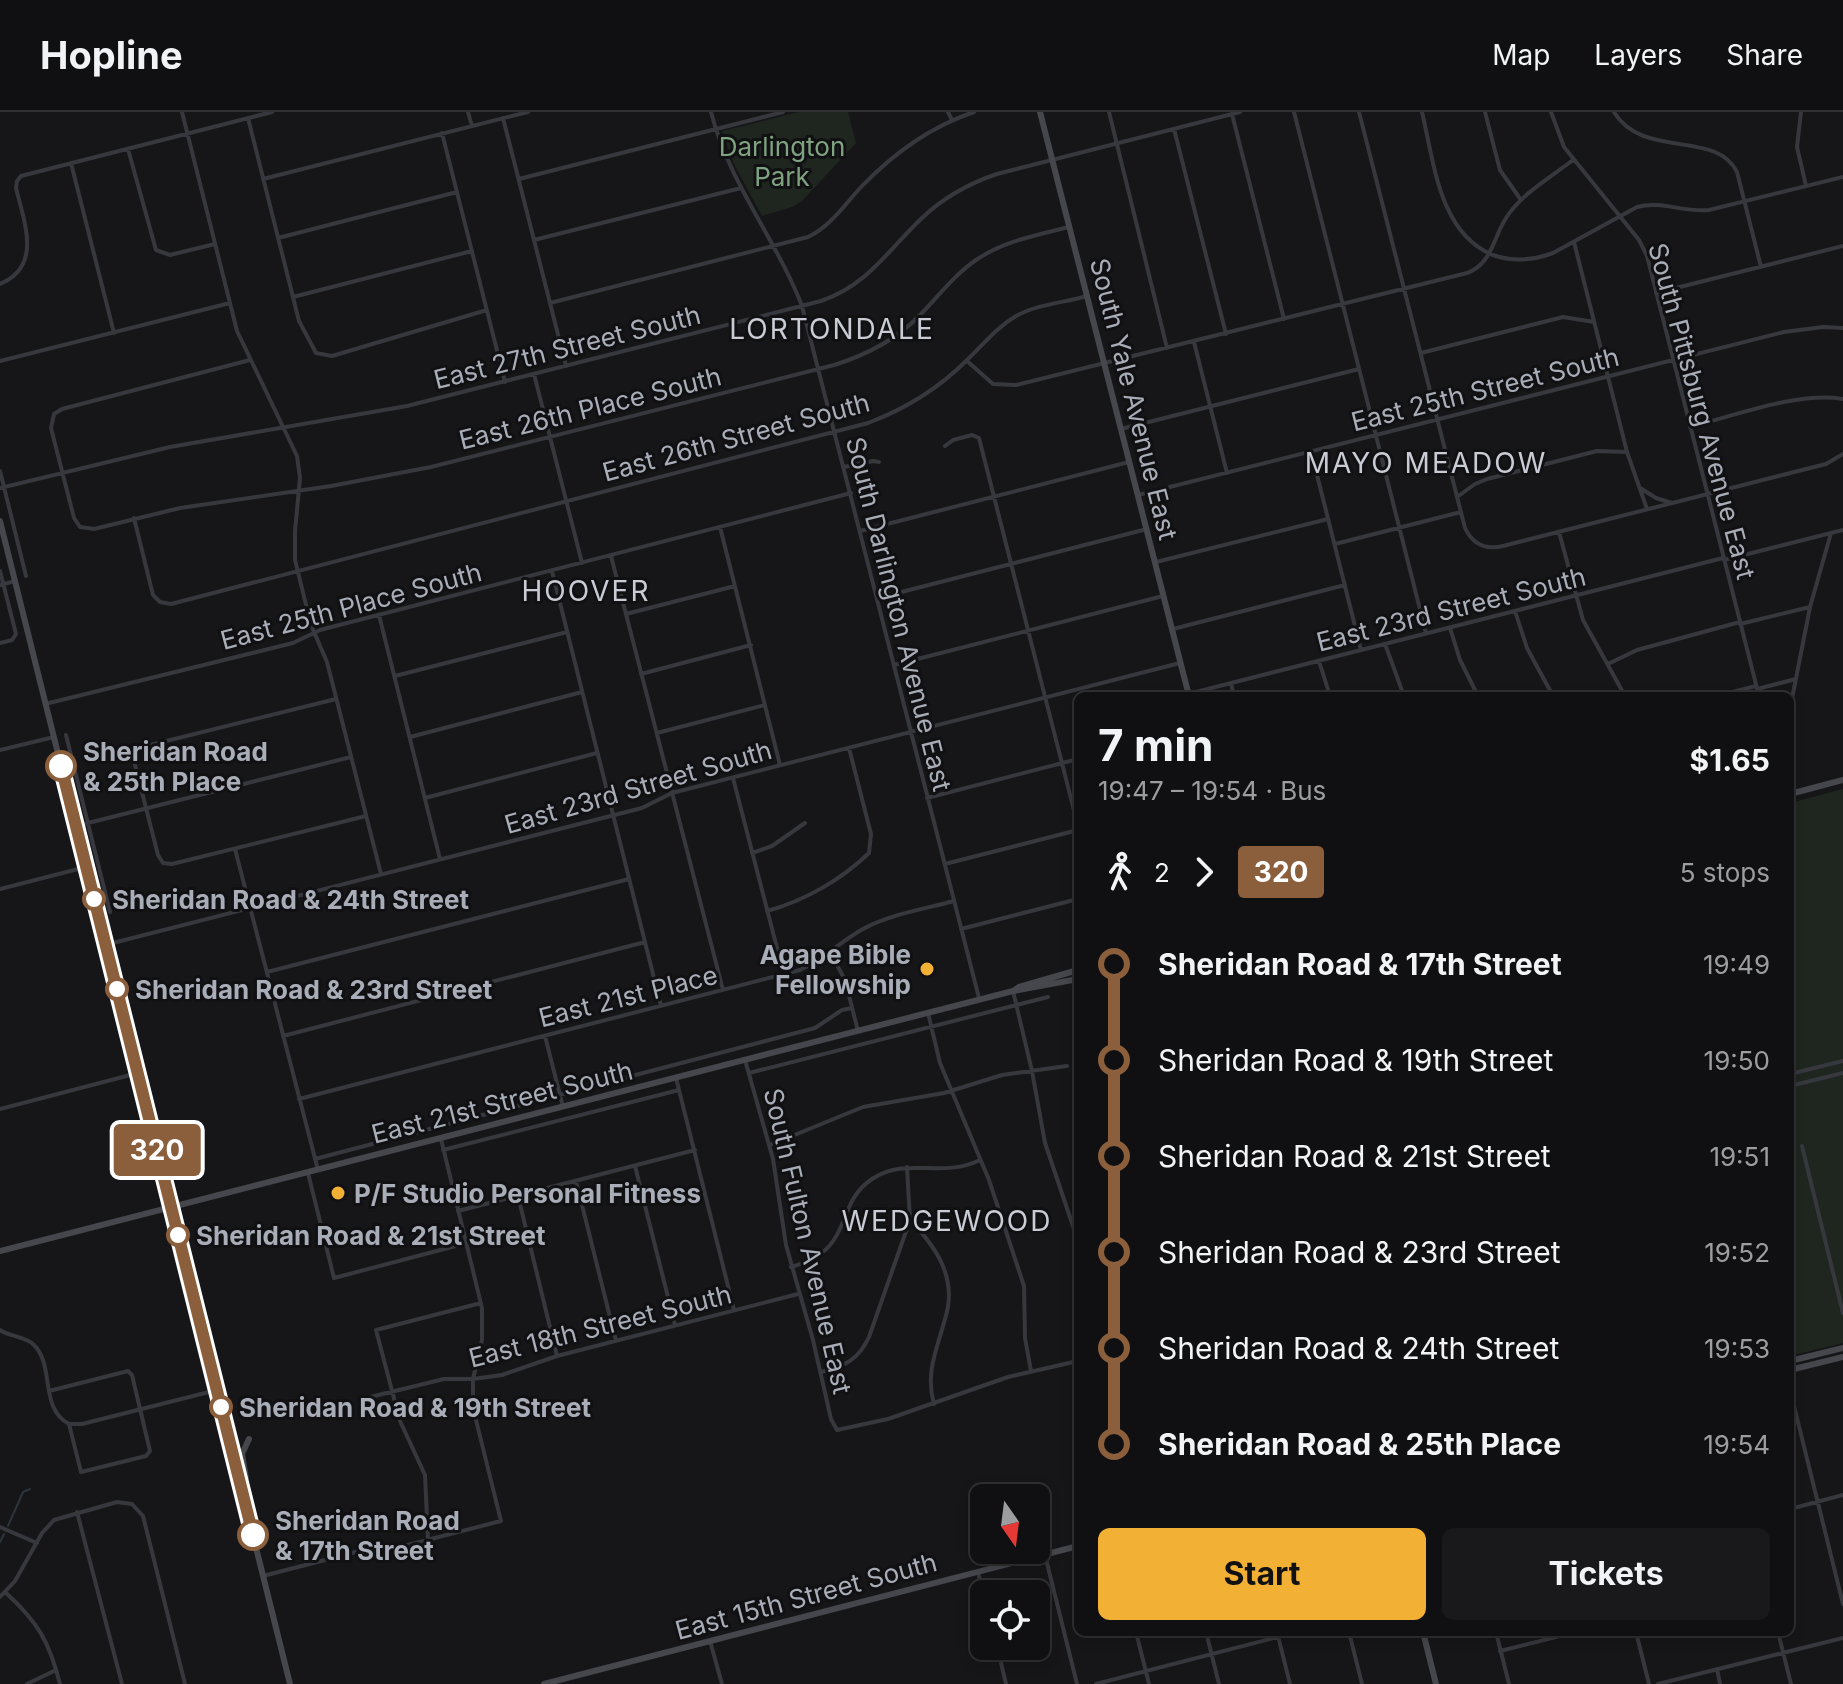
<!DOCTYPE html>
<html lang="en">
<head>
<meta charset="utf-8">
<style>
  body { margin:0; font-family:Inter,sans-serif; background:#19191b; color:#f1f3f6; height:100vh; display:flex; flex-direction:column; font-size:30px; white-space:nowrap }
  * { box-sizing:border-box; margin:0 }
  p { font-size:26px; color:#9c9d9f }
  .icon { flex:none; width:44px; height:44px; fill:none; stroke:currentColor; stroke-width:2; stroke-linecap:round; stroke-linejoin:round }
  .map { position:relative; flex:1; overflow:hidden }
  .sheet { position:absolute; left:1074px; top:580px; width:720px; height:944px; display:flex; flex-direction:column; background:#101012; border-radius:12px; box-shadow:0 4px 12px #0003,0 0 0 2px #303032 }
  .sheet>* { flex:none }
  .badge { padding:0 16px; border-radius:6px; font-size:28px; line-height:52px }
  .needle { width:52px; rotate:166deg }
  .fabs { position:absolute; left:970px; top:1372px; display:grid; gap:16px }
  .fabs a { display:grid; place-items:center; width:80px; height:80px; border-radius:12px; background:#101012; box-shadow:0 4px 12px #0003,0 0 0 2px #303032; font-size:40px }
  .map>.badge { position:absolute; translate:-50% -50%; box-shadow:0 0 0 4px #fff }
  .legs { display:flex; align-items:center; gap:12px; height:88px; padding:0 24px; font-size:26px }
  .legs p { margin-inline-start:auto }
  .overview { display:flex; align-items:center; justify-content:space-between; height:136px; padding:0 24px }
  h1 { font-size:44px; font-weight:700; line-height:60px }
  .primary-button { display:flex; gap:16px; margin-top:auto; padding:16px 24px }
  .primary-button a { flex:1; height:92px; border-radius:12px; background:#f2b134; color:#111; font-size:32px; font-weight:700; line-height:92px; text-align:center }
  .primary-button a+a { background:#19191b; color:#f1f3f6 }
  ul { padding:0 24px; list-style:none }
  li { display:flex; align-items:center; gap:28px; height:96px; font-size:30px }
  li i { display:grid; place-items:center; width:12px; height:100%; margin:0 10px; background:currentColor }
  li i::after { content:''; width:20px; height:20px; margin:-10px; border:6px solid; border-radius:50%; background:#101012 }
  li p { margin-inline-start:auto }
  li:first-child i { background:linear-gradient(#0000 50%,currentColor 0) }
  li:last-child i { background:linear-gradient(currentColor 50%,#0000 0) }
  header { display:flex; align-items:center; gap:48px; box-sizing:border-box; height:112px; padding:0 40px; background:#101012; border-bottom:2px solid #303032 }
  header strong { font-size:38px }
  nav { display:flex; gap:44px; margin-inline-start:auto; font-size:28px }
  .map>svg:first-child { display:block }
</style>
</head>
<body>
<header>
<strong>Hopline</strong>
<nav><a>Map</a><a>Layers</a><a>Share</a></nav>
</header>
<div class="map">
<svg width="1843" height="1572" viewBox="0 0 1843 1572">
  <rect width="100%" height="100%" fill="#161618"/>
  <path fill="#1e261f" d="M 799,0 L 848,0 L 856,31 L 802,89 L 792,95 L 762,104 L 734,52 L 722,19 Z
    M 1843,677 L 1843,1231 L 1790,1244 L 1790,691 Z"/>
  <g fill="none" stroke-linecap="round" stroke-linejoin="round">
    <path stroke="#2c353c" stroke-width="2" d="M 8,1414 L 23,1380 L 30,1377
      M 0,1430 L 4,1422"/>
    <path stroke="#37383d" stroke-width="4" d="M 182,0 L 237,219 L 297,344 L 300,366 L 295,419 L 295,448 L 311,513 L 327,550 L 381,762
      M 468,0 L 472,14
      M 711,0 C 729,71 776,127 802,194 L 979,886
      M 948,0 L 952,8
      M 1109,0 L 1167,236
      M 1294,0 L 1426,521
      M 1359,0 L 1465,416 C 1473,433 1486,438 1503,434 L 1826,352 L 1843,342
      M 1422,0 C 1434,50 1439,121 1493,143 C 1513,150 1534,148 1553,141 L 1637,95 C 1661,88 1684,101 1709,98 L 1843,65
      M 1485,0 L 1500,58 L 1521,88
      M 1551,0 L 1564,35 L 1639,128 L 1647,144 L 1759,584
      M 1614,0 C 1643,48 1716,17 1737,60 L 1761,155
      M 1801,0 L 1797,35 L 1806,74
      M 1232,2 L 1284,207
      M 248,6 L 299,209 L 316,241 L 332,244 L 487,198
      M 503,6 L 566,254
      M 1174,17 L 1226,222
      M 442,21 L 505,270
      M 128,37 L 156,138 L 170,143 L 215,132
      M 71,51 L 114,221
      M 263,67 L 528,0
      M 519,67 L 783,0
      M 278,126 L 457,80
      M 534,128 L 741,76
      M 1574,130 L 1627,340 L 1647,397
      M 0,172 C 43,154 24,110 16,76 L 17,69 L 21,64 L 272,0
      M 1656,181 L 1843,134
      M 293,185 L 472,139
      M 550,191 L 808,125 C 831,114 845,92 862,74 C 894,41 929,15 974,0
      M 1194,230 L 1227,361
      M 1421,241 L 1563,205 L 1594,210
      M 250,248 L 62,297 L 54,302 L 51,316 L 74,406 L 80,415 L 94,417 L 180,396 L 331,374 L 431,355 L 834,253 C 866,243 895,229 919,204 C 938,185 954,163 976,148 C 1004,129 1037,123 1069,115
      M 0,249 L 230,191
      M 967,249 L 993,272 L 1016,273 L 1467,161 C 1492,152 1493,126 1506,106 C 1521,82 1551,65 1573,48
      M 534,262 L 582,451
      M 1690,315 C 1734,304 1799,279 1843,287
      M 1121,317 L 1359,257
      M 945,334 L 953,328 L 972,323 L 979,326 L 1078,714
      M 1311,339 L 1361,538
      M 844,355 L 873,349 L 879,350
      M 0,359 L 26,464
      M 0,376 L 170,335 L 407,294 L 821,189 C 868,173 887,139 922,106 C 943,86 970,71 997,62 L 1240,0
      M 1640,376 L 1656,386 L 1672,391
      M 1138,383 L 1784,220 L 1823,215 L 1843,216
      M 1457,385 L 1475,372 L 1487,367 L 1597,339 L 1627,340
      M 134,406 L 153,483 L 160,490 L 171,492 L 868,311 C 905,297 938,277 966,249 C 983,233 996,216 1016,204 C 1038,192 1063,191 1087,184
      M 720,415 L 780,653
      M 860,419 L 1129,350
      M 1559,420 L 1583,508 L 1625,584
      M 1335,432 L 1461,400
      M 611,444 L 723,878
      M 1724,448 L 1843,418
      M 1156,450 L 1328,407
      M 0,459 L 16,522 L 12,528 L 0,531
      M 552,459 L 661,894
      M 0,473 L 15,469
      M 878,486 L 1147,417
      M 1515,499 L 1527,536 L 1553,584
      M 626,502 L 735,474
      M 379,503 L 440,747
      M 1740,512 L 1810,495
      M 1450,516 L 1460,548 L 1478,584
      M 1173,517 L 1345,473
      M 1385,532 L 1404,584
      M 1319,549 L 1330,584
      M 1608,552 L 1637,538 L 1740,510
      M 894,553 L 1163,484
      M 641,562 L 751,533
      M 395,564 L 567,520
      M 1231,571 L 1234,584
      M 1757,577 L 1796,567
      M 1188,582 L 1723,446
      M 1717,584 L 1756,574
      M 336,587 L 138,636 L 134,642 L 134,649 L 158,743 L 163,751 L 172,752 L 366,704
      M 45,592 L 293,531 L 320,518 L 851,381
      M 1790,597 L 1810,495 L 1831,421
      M 657,621 L 765,593
      M 66,623 L 110,800
      M 410,625 L 582,580
      M 0,638 L 54,625
      M 733,666 L 784,863
      M 425,686 L 597,641
      M 927,686 L 1078,647
      M 76,714 L 351,645
      M 235,737 L 318,1058
      M 752,741 L 772,734 L 805,711
      M 945,752 L 1078,718
      M 0,777 L 86,755
      M 767,799 C 804,789 841,768 869,741 L 871,722 L 849,636
      M 961,817 L 1078,787
      M 105,833 L 642,696 L 672,681 L 1180,551
      M 831,842 L 845,868 L 858,919
      M 267,860 L 629,767
      M 1013,879 L 1032,959 L 1045,1031 L 1078,1129
      M 928,901 L 940,951 L 989,1068 L 1024,1174 L 1025,1226 L 1031,1259
      M 283,924 L 645,830
      M 545,924 L 563,995
      M 745,948 L 773,1047 L 786,1133 L 813,1228 L 831,1307 L 837,1318 L 888,1307 L 1008,1265 L 1078,1249
      M 749,961 L 1048,885
      M 1790,962 L 1843,949
      M 676,966 L 734,1198
      M 1790,974 L 1843,961
      M 299,987 L 800,858 C 824,847 841,829 863,817 C 891,802 924,797 954,789
      M 0,997 L 138,961
      M 770,1033 L 863,995 L 944,981 L 1002,963 L 1067,954
      M 1802,1034 L 1843,1201
      M 443,1038 L 679,978
      M 315,1047 L 815,916 L 842,898 L 852,896
      M 635,1054 L 675,1213
      M 308,1061 L 334,1166 L 467,1131
      M 576,1069 L 616,1229
      M 518,1084 L 557,1244
      M 458,1099 L 695,1038
      M 910,1108 C 937,1136 958,1167 945,1207 C 937,1237 925,1261 934,1292
      M 791,1155 C 857,1137 832,1094 872,1067 C 907,1044 941,1067 980,1048
      M 0,1218 C 10,1225 25,1224 34,1233 C 55,1254 39,1296 69,1312 L 82,1312 L 217,1278
      M 821,1260 C 844,1255 859,1247 869,1225 L 910,1108 L 907,1055
      M 1790,1278 L 1843,1492
      M 49,1279 L 128,1259 L 132,1263 L 150,1339 L 146,1344 L 81,1360 L 69,1312
      M 362,1287 L 444,1267 L 473,1267 L 502,1263 L 557,1244 L 798,1182
      M 1790,1397 L 1843,1383
      M 77,1400 L 122,1572
      M 0,1415 L 37,1431
      M 428,1428 L 425,1363 L 400,1309 L 376,1218 L 481,1191
      M 1045,1443 L 1077,1572
      M 978,1460 L 984,1484
      M 263,1464 L 356,1440 L 392,1437 L 501,1409 L 473,1296 L 473,1267 L 482,1228 L 482,1196 L 441,1027
      M 5,1480 C 38,1510 49,1529 60,1572
      M 0,1485 L 15,1469 L 42,1421 L 54,1408 L 117,1390 L 132,1392 L 143,1404 L 185,1572
      M 1136,1520 L 1149,1572
      M 1206,1520 L 1219,1572
      M 1277,1520 L 1290,1572
      M 1349,1520 L 1362,1572
      M 1496,1520 L 1509,1572
      M 1636,1520 L 1649,1572
      M 1778,1520 L 1791,1572
      M 710,1529 L 722,1572
      M 997,1534 L 1006,1572
      M 1500,1539 L 1576,1520
      M 1717,1557 L 1720,1572
      M 27,1572 L 56,1558
      M 1096,1572 L 1297,1520
      M 1658,1572 L 1843,1526"/>
    <path stroke="#45474d" stroke-width="6" d="M 1040,0 L 1189,584
      M 0,409 L 290,1572
      M 1790,682 L 1843,668
      M 1013,879 L 1019,875 L 1078,858
      M 0,1139 L 1013,879 L 1078,867
      M 1790,1249 L 1843,1236
      M 1790,1258 L 1843,1245
      M 241,1377 L 246,1366 L 242,1342 L 249,1327
      M 1423,1520 L 1436,1572
      M 544,1572 L 1078,1434"/>
  </g>
  <g fill="none" stroke-linecap="round" stroke-linejoin="round">
    <g stroke="#fff" stroke-width="18">
      <path id="line-1" d="M 61,654 L 253,1423"/>
    </g>
    <use href="#line-1" stroke="#8b5e3c" stroke-width="12"/>
  </g>
  <g fill="#fff" stroke="#8b5e3c" stroke-width="4">
    <circle cx="61" cy="654" r="14"/>
    <circle cx="94" cy="787" r="10"/>
    <circle cx="117" cy="877" r="10"/>
    <circle cx="178" cy="1123" r="10"/>
    <circle cx="221" cy="1295" r="10"/>
    <circle cx="253" cy="1423" r="14"/>
  </g>
  <g fill="#f2b134" stroke="#111113" stroke-width="3">
    <circle cx="927" cy="857" r="8"/>
    <circle cx="338" cy="1081" r="8"/>
  </g>
  <g text-anchor="middle" dominant-baseline="central" stroke-width="6" stroke-linejoin="round" paint-order="stroke">
    <g font-size="26" fill="#7fa381" stroke="#111113">
      <text x="782" y="34">Darlington<tspan x="782" dy="30">Park</tspan></text>
    </g>
    <g font-size="26" fill="#a8adb8" stroke="#111113">
      <text transform="translate(567 235) rotate(-14)">East 27th Street South</text>
      <text transform="translate(1485 277) rotate(-14)">East 25th Street South</text>
      <text transform="translate(1134 287) rotate(76)">South Yale Avenue East</text>
      <text transform="translate(590 296) rotate(-14)">East 26th Place South</text>
      <text transform="translate(1702 299) rotate(75)">South Pittsburg Avenue East</text>
      <text transform="translate(736 325) rotate(-15)">East 26th Street South</text>
      <text transform="translate(351 494) rotate(-15)">East 25th Place South</text>
      <text transform="translate(1451 497) rotate(-14)">East 23rd Street South</text>
      <text transform="translate(899 502) rotate(76)">South Darlington Avenue East</text>
      <text transform="translate(638 675) rotate(-16)">East 23rd Street South</text>
      <text transform="translate(628 884) rotate(-14)">East 21st Place</text>
      <text transform="translate(502 990) rotate(-14)">East 21st Street South</text>
      <text transform="translate(808 1129) rotate(77)">South Fulton Avenue East</text>
      <text transform="translate(600 1214) rotate(-14)">East 18th Street South</text>
      <text transform="translate(806 1484) rotate(-15)">East 15th Street South</text>
    </g>
    <g font-size="26" font-weight="bold" fill="#a8adb8" stroke="#111113" text-anchor="start">
      <text x="83" y="639">Sheridan Road<tspan x="83" dy="30">&amp; 25th Place</tspan></text>
      <text x="112" y="787">Sheridan Road &amp; 24th Street</text>
      <text x="135" y="877">Sheridan Road &amp; 23rd Street</text>
      <text x="196" y="1123">Sheridan Road &amp; 21st Street</text>
      <text x="239" y="1295">Sheridan Road &amp; 19th Street</text>
      <text x="275" y="1408">Sheridan Road<tspan x="275" dy="30">&amp; 17th Street</tspan></text>
    </g>
    <g font-size="26" font-weight="bold" fill="#a8adb8" stroke="#111113" text-anchor="end">
      <text x="911" y="842">Agape Bible<tspan x="911" dy="30">Fellowship</tspan></text>
      <text x="354" y="1081" text-anchor="start">P/F Studio Personal Fitness</text>
    </g>
    <g font-size="28" letter-spacing="2" fill="#c9ccd4" stroke="#111113">
      <text x="832" y="217">LORTONDALE</text>
      <text x="1426" y="351">MAYO MEADOW</text>
      <text x="586" y="479">HOOVER</text>
      <text x="947" y="1109">WEDGEWOOD</text>
    </g>
  </g>
</svg>
<div class="fabs">
<a><svg class="needle" viewBox="-14 -14 28 28"><path d="M0-13l5 13h-10z" fill="#e53935"/><path d="M0 13l5-13h-10z" fill="#9c9d9f"/></svg></a>
<a><svg class="icon" aria-label="locate" viewBox="0 0 24 24"><circle cx="12" cy="12" r="6"/><path d="M12 2v4M12 18v4M2 12h4M18 12h4"/></svg></a>
</div>
<b class="badge" style="left:157px;top:1038px;background:#8b5e3c;color:#fff">320</b>
<section class="sheet">
<div class="overview"><div><h1>7 min</h1><p>19:47 – 19:54 · Bus</p></div><b>$1.65</b></div>
<div class="legs"><svg class="icon" aria-label="walk" viewBox="0 0 24 24"><circle cx="13" cy="4" r="2"/><path d="M13 8l-2 6 4 7M11 14l-3 7M7 12l3-4h3l4 4"/></svg>2<svg class="icon" aria-label="forward" viewBox="0 0 24 24"><path d="M9 5l7 7-7 7"/></svg><b class="badge" style="background:#8b5e3c;color:#fff">320</b><p>5 stops</p></div>
<ul>
<li><i style="color:#8b5e3c"></i><b>Sheridan Road &amp; 17th Street</b><p>19:49</p></li>
<li><i style="color:#8b5e3c"></i><span>Sheridan Road &amp; 19th Street</span><p>19:50</p></li>
<li><i style="color:#8b5e3c"></i><span>Sheridan Road &amp; 21st Street</span><p>19:51</p></li>
<li><i style="color:#8b5e3c"></i><span>Sheridan Road &amp; 23rd Street</span><p>19:52</p></li>
<li><i style="color:#8b5e3c"></i><span>Sheridan Road &amp; 24th Street</span><p>19:53</p></li>
<li><i style="color:#8b5e3c"></i><b>Sheridan Road &amp; 25th Place</b><p>19:54</p></li>
</ul>
<div class="primary-button"><a>Start</a><a>Tickets</a></div>
</section>
</div>
</body>
</html>
